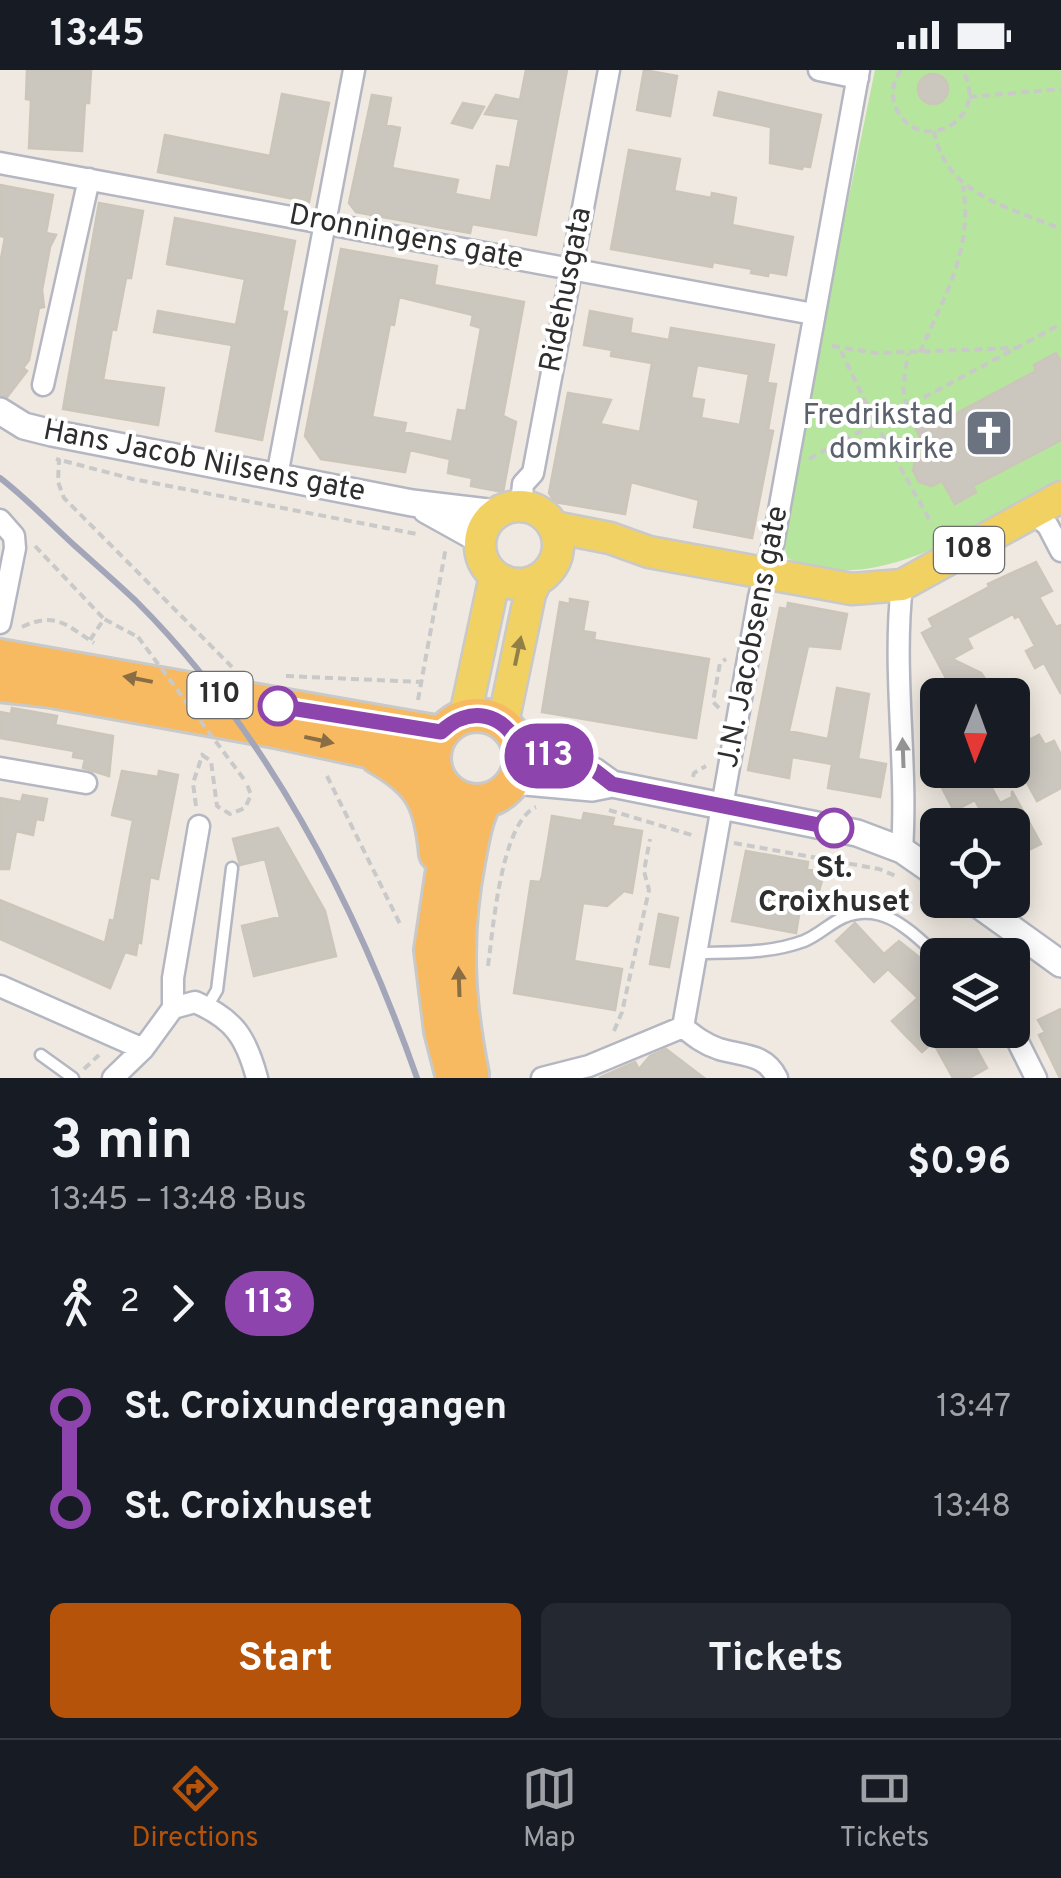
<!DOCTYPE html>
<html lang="en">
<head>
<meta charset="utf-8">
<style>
  body { margin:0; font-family:Overpass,sans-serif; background:#242831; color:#f1f3f6; height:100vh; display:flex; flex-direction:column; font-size:38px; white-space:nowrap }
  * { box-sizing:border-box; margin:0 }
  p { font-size:32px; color:#9ea1a6 }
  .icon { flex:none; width:55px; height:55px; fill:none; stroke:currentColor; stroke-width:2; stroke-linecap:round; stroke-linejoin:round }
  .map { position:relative; height:1008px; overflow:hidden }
  .side { display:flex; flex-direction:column; background:#171b24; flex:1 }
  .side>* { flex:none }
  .badge { padding:0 20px; border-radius:32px; font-size:35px; line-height:65px }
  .needle { width:65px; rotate:181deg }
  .fabs { position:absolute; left:920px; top:608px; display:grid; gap:20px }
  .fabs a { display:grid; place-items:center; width:110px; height:110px; border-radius:15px; background:#171b24; box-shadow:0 5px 25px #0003; font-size:50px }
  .map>.badge { position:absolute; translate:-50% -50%; box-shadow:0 0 0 5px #fff }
  .legs { display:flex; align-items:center; gap:15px; height:110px; padding:0 50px; font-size:32px }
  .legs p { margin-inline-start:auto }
  .head { display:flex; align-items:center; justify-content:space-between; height:170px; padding:0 50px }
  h1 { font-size:55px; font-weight:700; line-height:75px }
  .button { display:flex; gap:20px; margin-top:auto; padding:20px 50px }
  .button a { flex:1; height:115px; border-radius:15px; background:#b45309; color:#fff; font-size:40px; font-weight:700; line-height:115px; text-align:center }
  .button a+a { background:#242831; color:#f1f3f6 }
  ul { padding:0 50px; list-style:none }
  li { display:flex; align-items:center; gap:35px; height:100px; font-size:38px }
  li i { display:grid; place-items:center; width:15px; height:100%; margin:0 12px; background:currentColor }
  li i::after { content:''; width:25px; height:25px; margin:-12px; border:8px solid; border-radius:50%; background:#171b24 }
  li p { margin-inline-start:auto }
  li:first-child i { background:linear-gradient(#0000 50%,currentColor 0) }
  li:last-child i { background:linear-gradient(currentColor 50%,#0000 0) }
  .status { display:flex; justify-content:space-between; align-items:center; height:70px; padding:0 50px; background:#171b24; direction:ltr }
  .status svg { height:28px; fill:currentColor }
  .dock { display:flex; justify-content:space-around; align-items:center; height:140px; border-top:2px solid #363941; background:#171b24; font-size:28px; color:#9ea1a6 }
  .dock a { display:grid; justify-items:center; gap:5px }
  .dock .current { color:#b45309 }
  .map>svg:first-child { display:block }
</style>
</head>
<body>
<div class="status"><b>13:45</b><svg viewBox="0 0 49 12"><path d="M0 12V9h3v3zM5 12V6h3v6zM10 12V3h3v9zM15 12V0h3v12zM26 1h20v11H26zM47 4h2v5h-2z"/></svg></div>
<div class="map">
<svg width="1061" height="1008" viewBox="0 0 1061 1008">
  <rect width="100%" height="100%" fill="#efe9e1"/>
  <path fill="#b6e59e" d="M 875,0 L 1061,0 L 1061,409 C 986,451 877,531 787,488 L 784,474 L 824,248 Z"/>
  <path fill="#cbc7bf" stroke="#cbc5ba" stroke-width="2.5" fill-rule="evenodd" d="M 27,0 L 91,0 L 89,33 L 85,33 L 82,81 L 29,78 L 31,30 L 26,29 Z
    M 526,0 L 567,0 L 536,165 L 472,154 L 470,163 L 356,142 L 349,133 L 372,25 L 391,28 L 386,55 L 400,58 L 392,98 L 458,110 L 455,124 L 491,131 L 497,96 L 510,98 L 519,49 L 485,44 L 496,25 L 520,30 Z
    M 644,0 L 677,6 L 670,46 L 637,40 Z
    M918 19a15 15 0 1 1 30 0a15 15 0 1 1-30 0Z
    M 719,22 L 821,45 L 810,97 L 803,96 L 802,99 L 770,93 L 771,57 L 714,45 Z
    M 282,24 L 329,33 L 309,132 L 158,102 L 165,65 L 270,86 Z
    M 463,33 L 484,37 L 472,58 L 452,53 Z
    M 629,80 L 680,89 L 674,121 L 711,128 L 712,123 L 736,128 L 732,155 L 793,167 L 786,205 L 769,202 L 768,206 L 751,203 L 752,199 L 713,192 L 712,197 L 611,179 Z
    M 0,115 L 53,125 L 46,163 L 56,165 L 50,177 L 42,220 L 44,237 L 39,238 L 29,290 L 23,298 L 27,301 L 7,327 L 0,325 L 0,194 L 5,167 L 0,166 Z
    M 99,133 L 143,141 L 131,208 L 126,208 L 116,260 L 112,259 L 103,310 L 164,318 L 158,355 L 63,339 Z
    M 175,148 L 295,171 L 282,241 L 287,242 L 262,370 L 216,361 L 232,275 L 154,262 L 158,241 L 236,255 L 245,209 L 167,194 Z
    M 341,179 L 437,196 L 434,215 L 524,232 L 503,346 L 516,352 L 503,422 L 471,416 L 472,408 L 448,403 L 450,389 L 410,380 L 405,402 L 321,389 L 305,366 ZM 399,227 L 473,245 L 471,255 L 481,258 L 466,341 L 458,340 L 452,372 L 404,362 L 406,353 L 372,347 L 390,254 L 394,255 Z
    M 590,241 L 632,249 L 630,263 L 669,270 L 671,258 L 774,275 L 767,313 L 776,314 L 768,360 L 773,361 L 752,468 L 694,457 L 699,430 L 631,412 L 625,444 L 555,432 L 549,423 L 568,323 L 611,330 L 600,354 L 640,362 L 652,293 L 611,286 L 612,280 L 584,275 ZM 697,295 L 749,304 L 740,355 L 701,348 L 704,330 L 691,328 Z
    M 1056,283 L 1061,293 L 1061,370 L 973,416 L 976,422 L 955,434 L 942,411 L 932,416 L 919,412 L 913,400 L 916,387 L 927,381 L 915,357 L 936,346 L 940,352 L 1036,301 L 1034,295 Z
    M 1036,492 L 1052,521 L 1039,527 L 1056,557 L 1061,555 L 1061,624 L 1044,593 L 1035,598 L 1026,581 L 1035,576 L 1019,546 L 1015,548 L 1013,544 L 967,568 L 972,578 L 952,589 L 981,603 L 996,625 L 955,625 L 922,563 L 933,557 L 929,549 L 989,517 L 988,514 Z
    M 570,529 L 588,532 L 583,561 L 595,563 L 594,570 L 709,589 L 696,668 L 542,642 L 560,532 L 570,534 Z
    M 788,533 L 847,544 L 840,579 L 808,576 L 789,661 L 828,669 L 837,618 L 869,624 L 858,689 L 886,694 L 880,727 L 828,718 L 832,694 L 792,687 L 789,708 L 748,700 L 780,538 L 787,539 Z
    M 12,638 L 57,646 L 55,655 L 113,666 L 109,706 L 83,698 L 85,689 L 73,687 L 74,681 L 0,668 L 0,642 L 11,644 Z
    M 1039,665 L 1045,675 L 1054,671 L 1061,685 L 1061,718 L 1037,731 L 1012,685 L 1012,671 L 1021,674 Z
    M 951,700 L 982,700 L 1000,733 L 1012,727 L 1012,721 L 1041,774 L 1012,788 L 1012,755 L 988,755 L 975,730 L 954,741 L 937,708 Z
    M 122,701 L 158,707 L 159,701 L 178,705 L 158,809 L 150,807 L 141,873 L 138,872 L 136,885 L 125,882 L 110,918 L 0,869 L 0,830 L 105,873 L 110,850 L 114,851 L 133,750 L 112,745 Z
    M 23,725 L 47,729 L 43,750 L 36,749 L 33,765 L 16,761 L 9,799 L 0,799 L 0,728 L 21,732 Z
    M 584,743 L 614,748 L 612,756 L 642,761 L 632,823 L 624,821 L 607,836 L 583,833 L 574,891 L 622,899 L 615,940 L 514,923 L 531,811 L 540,812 L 542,807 L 552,746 L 582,751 Z
    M 278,758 L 325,841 L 336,886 L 254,906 L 242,856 L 280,847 L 265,789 L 240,795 L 233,769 Z
    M 746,781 L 808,792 L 807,799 L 824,803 L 815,836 L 801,833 L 796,863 L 732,851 Z
    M 659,844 L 678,848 L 669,897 L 650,894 Z
    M 855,853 L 884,884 L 899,871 L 938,902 L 934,906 L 938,909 L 938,960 L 966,960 L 987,998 L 969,1008 L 953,1008 L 933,972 L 922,982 L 905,965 L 892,951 L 918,928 L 888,899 L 874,912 L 836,871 Z
    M 1061,939 L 1061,1008 L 1060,1008 L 1039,965 L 1045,962 L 1038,950 Z
    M 666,979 L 704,1008 L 599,1008 L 635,992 L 639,999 L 650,986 Z"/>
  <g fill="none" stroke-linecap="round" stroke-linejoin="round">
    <g stroke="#b4b7c1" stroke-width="15">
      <path id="service" d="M 697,883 C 734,882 769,884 804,871 C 819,865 830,853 844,847 C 884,831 911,862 938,886
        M 207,937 L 217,920 L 232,798
        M 41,985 L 73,1008"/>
    </g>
    <g stroke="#b4b7c1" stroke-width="25">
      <path id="minor" d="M 819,0 L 858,8
        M 0,93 L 813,244
        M 43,315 L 89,109
        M 277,406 L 354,0
        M 521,436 L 523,414 L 533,403 L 609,0
        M 1034,443 L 1048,456 L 1061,481
        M 0,450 L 14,466 L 15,478 L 0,553
        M 0,698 L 86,713
        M 902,780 C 908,692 892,603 902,515
        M 1011,885 L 1024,867
        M 0,916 L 143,979
        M 173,938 L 195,932 C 234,949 246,967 257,1008
        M 683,957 L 759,527 L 773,474 L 859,0
        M 683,957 C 694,966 704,974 719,979 C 742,986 765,983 777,1008
        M 1012,960 L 1036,1008
        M 113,1008 L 143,979 L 173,938 L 173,908 L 199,756
        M 542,1008 L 589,996 L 683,957"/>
    </g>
    <g stroke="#b4b7c1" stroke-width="30">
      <path id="tertiary" d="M 0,341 L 24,356 L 52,363 L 412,433 L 496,443
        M 426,440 L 480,470
        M 520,678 L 594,701 L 612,714
        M 514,711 L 592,718 L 612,714 L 857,763 L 902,780 L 938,805
        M 972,830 L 1061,894"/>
    </g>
    <g stroke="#c9c9c9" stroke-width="35">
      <path id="primary" d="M480 475a39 39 0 1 1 78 0a39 39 0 1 1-78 0Z
        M 554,457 L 610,468 L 649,482 L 852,519 L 902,515 L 1061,427
        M 465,646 L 495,506
        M 503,653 L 530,524 L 536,511"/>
    </g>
    <g stroke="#c9c9c9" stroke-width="38">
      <path id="trunk" d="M 0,586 L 441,663
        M 0,615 L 52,621 L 275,661 L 433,695
        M434 688a43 43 0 1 1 86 0a43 43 0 1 1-86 0Z
        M 377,687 C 423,713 431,733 436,784
        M 472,1004 C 457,929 454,866 468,792 C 472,771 475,750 485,731
        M 453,1008 L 441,961 L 431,880 L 454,725"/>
    </g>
    <path stroke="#c9c9c9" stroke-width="4" stroke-dasharray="8 5" stroke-linecap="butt" d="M 901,0 C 893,11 890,25 896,38 C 919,88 993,49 962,0
      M 969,27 L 1061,19
      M 934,61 C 945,125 1010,137 1061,159
      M 832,276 L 876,283 L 1017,278
      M 841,281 L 876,354 L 932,454
      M 920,282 C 945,225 973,180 963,116
      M 907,337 L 903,318 L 908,283
      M 56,389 L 59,390 L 58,412 L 64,428 L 232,597
      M 809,389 L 1061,254
      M 64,391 L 133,409 L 417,464
      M 35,476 L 104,549
      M 22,557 C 56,541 66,555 94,573
      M 90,570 L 104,549 L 138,567
      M 286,606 L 421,612
      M 418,630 L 446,477
      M 719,638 L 713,632 L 720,593 L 726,589
      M 202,685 L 211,691 L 217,736 L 230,744 L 245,738 L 251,725 L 246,712
      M 327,706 L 401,856
      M 693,707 L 694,703 L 706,696
      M 196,736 L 193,713 L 203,683
      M 609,740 L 695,766
      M 734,773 L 879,799 L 896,806
      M 929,828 L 953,846
      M 488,896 C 493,860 501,752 536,737
      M 614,961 L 622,942 L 649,820 L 644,801 L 650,769
      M 84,999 L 99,985"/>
    <use href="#service" stroke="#fff" stroke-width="10"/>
    <use href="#minor" stroke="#fff" stroke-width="20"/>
    <use href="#tertiary" stroke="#fff" stroke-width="25"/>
    <use href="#primary" stroke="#f2d163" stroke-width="30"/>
    <use href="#trunk" stroke="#f8ba60" stroke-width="32"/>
    <path stroke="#a3a6b8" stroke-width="6" d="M 0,408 C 26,428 49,452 74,475 C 94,493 116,512 136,531 C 268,663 356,834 417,1008"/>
    <path stroke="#c9c9c9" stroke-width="4" stroke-dasharray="8 5" stroke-linecap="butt" d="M 138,567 L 246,712"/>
  </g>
  <defs><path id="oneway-solid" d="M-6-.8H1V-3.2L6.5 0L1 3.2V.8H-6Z" transform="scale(2.5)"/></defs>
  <use fill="#908048" href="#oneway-solid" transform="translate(518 581) rotate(-78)"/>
  <g fill="#896d44">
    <use href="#oneway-solid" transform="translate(138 609) rotate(-169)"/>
    <use href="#oneway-solid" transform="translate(319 670) rotate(12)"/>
    <use href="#oneway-solid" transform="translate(459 912) rotate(-92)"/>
  </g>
  <use fill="#969696" href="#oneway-solid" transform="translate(903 683) rotate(-92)"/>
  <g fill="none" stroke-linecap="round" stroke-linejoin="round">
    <g stroke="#fff" stroke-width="22">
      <path id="line-1" d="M 278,636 L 441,662 C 469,635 504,642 520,678 L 594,700 L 612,714 L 834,758"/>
    </g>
    <use href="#line-1" stroke="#8e44ad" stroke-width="15"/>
  </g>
  <defs>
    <g id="church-square" transform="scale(2.5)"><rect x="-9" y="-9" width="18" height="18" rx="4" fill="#6b7280" stroke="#fff"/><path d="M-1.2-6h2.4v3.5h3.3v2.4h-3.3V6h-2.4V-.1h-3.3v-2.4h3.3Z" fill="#fff"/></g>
  </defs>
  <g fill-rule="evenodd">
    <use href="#church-square" x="989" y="363"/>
  </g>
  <g fill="#fff" stroke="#8e44ad" stroke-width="5">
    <circle cx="278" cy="636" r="18"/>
    <circle cx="834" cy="758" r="18"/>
  </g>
  <g text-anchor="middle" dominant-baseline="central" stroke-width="8" stroke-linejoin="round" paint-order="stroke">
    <g fill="#fff" stroke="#6d6d6d" stroke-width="2.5">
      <rect x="934" y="457" width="70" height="46" rx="8"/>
      <rect x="187.5" y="602" width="65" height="46" rx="8"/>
    </g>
    <g font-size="28" font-weight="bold" fill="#2e2e2e">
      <text x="969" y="480">108</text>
      <text x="220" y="625">110</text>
    </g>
    <g font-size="30" fill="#2e2e2e" stroke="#fff">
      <text transform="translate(406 168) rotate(11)">Dronningens gate</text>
      <text transform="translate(567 220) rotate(-79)">Ridehusgata</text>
      <text transform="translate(204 392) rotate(11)">Hans Jacob Nilsens gate</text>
      <text transform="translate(754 567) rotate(-79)">J.N. Jacobsens gate</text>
    </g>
    <g font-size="30" fill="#5b616d" stroke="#fff" text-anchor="end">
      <text x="954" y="346">Fredrikstad<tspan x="954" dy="34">domkirke</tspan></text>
    </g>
    <g font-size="30" font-weight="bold" fill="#2e2e2e" stroke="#fff">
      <text x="834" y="799">St.<tspan x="834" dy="34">Croixhuset</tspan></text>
    </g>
  </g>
</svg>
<div class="fabs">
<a><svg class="needle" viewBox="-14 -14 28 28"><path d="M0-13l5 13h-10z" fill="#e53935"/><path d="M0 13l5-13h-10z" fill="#9ea1a6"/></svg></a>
<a><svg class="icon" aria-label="locate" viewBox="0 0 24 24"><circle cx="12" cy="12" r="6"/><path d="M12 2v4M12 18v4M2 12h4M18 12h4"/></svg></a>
<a><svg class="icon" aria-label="layers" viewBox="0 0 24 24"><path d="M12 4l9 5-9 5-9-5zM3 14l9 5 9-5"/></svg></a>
</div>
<b class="badge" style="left:549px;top:686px;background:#8e44ad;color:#fff">113</b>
</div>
<section class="side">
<div class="head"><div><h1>3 min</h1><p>13:45 – 13:48 · Bus</p></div><b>$0.96</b></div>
<div class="legs"><svg class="icon" aria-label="walk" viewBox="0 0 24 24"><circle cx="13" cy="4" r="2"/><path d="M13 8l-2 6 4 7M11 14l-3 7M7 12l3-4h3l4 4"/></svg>2<svg class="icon" aria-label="forward" viewBox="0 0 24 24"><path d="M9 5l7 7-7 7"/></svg><b class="badge" style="background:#8e44ad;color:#fff">113</b></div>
<ul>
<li><i style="color:#8e44ad"></i><b>St. Croixundergangen</b><p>13:47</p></li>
<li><i style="color:#8e44ad"></i><b>St. Croixhuset</b><p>13:48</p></li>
</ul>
<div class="button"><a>Start</a><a>Tickets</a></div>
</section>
<nav class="dock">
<a class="current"><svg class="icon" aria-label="directions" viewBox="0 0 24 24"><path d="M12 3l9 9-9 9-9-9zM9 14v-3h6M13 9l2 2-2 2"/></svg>Directions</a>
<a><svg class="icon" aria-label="map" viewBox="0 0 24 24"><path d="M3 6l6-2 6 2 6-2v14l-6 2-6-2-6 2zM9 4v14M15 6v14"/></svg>Map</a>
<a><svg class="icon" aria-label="tickets" viewBox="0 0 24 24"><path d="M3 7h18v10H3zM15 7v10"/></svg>Tickets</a>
</nav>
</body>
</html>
